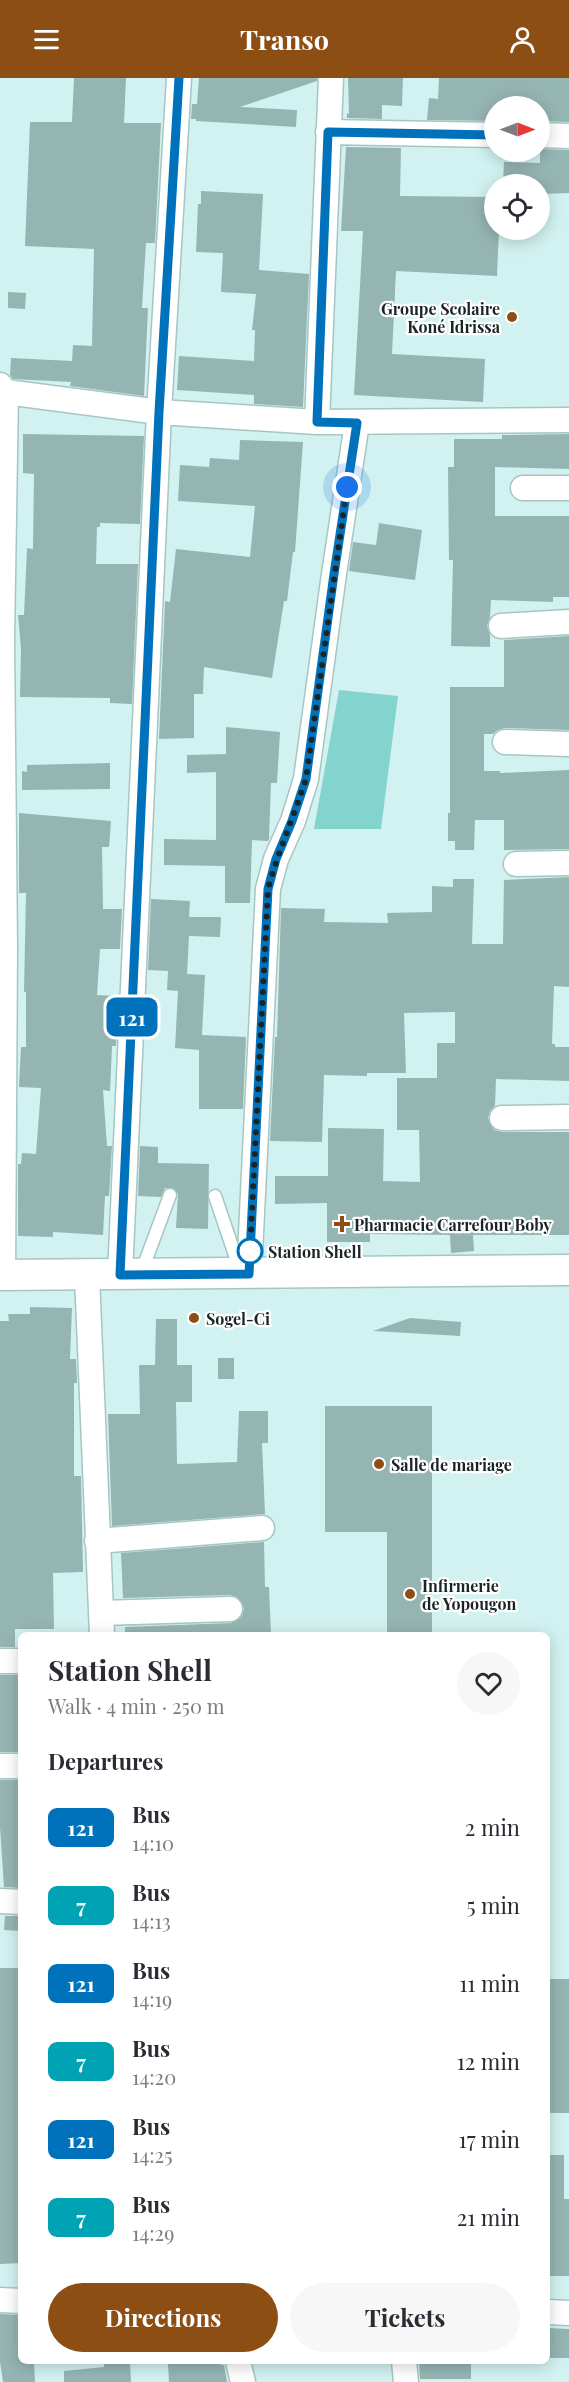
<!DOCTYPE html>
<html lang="en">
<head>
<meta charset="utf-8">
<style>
  body { margin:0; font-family:"Playfair Display",serif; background:#f7f7f7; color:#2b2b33; height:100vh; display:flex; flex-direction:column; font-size:22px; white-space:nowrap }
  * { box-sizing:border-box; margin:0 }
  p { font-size:20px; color:#7c7c81 }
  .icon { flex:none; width:33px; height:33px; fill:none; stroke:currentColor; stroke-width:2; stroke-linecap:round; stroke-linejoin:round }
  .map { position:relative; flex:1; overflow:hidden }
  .drawer { position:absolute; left:18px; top:1554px; width:532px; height:732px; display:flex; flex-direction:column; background:#fff; border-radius:9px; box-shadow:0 3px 15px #0003 }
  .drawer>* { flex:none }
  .badge { padding:0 12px; border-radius:9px; font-size:21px; line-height:39px }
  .needle { width:39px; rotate:90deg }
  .buttons { position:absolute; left:484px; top:18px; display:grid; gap:12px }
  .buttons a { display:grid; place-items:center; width:66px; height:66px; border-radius:50%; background:#fff; box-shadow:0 3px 15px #0003; font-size:30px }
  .you { position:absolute; width:30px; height:30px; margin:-15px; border:4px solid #fff; border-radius:50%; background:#1a73e8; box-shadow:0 0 0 9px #1a73e833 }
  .map>.badge { position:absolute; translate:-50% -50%; box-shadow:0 0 0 3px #fff }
  h2 { padding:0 30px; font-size:22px; line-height:54px }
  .round { display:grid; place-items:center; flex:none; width:63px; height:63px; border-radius:32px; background:#f7f7f7 }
  .headline { display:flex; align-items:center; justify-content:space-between; height:102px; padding:0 30px }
  h1 { font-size:28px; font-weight:700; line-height:45px }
  .button { display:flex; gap:12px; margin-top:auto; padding:12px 30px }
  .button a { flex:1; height:69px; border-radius:36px; background:#8d4e14; color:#fff; font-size:24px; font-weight:700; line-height:69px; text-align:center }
  .button a+a { background:#f7f7f7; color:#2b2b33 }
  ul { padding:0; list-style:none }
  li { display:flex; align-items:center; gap:18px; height:78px; padding:0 30px }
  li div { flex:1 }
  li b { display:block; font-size:22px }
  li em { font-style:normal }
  li .badge { min-width:66px; font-weight:700; text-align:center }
  header { display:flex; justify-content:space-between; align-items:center; height:78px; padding:0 30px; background:#8d4e14; color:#fff; font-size:27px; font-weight:700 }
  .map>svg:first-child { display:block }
</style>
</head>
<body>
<header><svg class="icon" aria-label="menu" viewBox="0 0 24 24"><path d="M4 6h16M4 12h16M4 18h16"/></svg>Transo<svg class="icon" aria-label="person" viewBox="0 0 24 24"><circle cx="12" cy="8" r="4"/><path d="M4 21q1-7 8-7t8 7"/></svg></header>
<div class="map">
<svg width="569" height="2304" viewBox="0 0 569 2304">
  <rect width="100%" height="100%" fill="#d1f2f0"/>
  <path fill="#83d3cf" d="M 339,612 L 398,618 L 381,751 L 314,751 Z"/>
  <path fill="#95b5b3" d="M 74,0 L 126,0 L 124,45 L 161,45 L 155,165 L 146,165 L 142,230 L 148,230 L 144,318 L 70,308 L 71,304 L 13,301 L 10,297 L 11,280 L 72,283 L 73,267 L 92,268 L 94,171 L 25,168 L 30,44 L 72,44 Z
    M 199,0 L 317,0 L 317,3 L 240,29 L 297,32 L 296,49 L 196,43 L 196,41 L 191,41 L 192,26 L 197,26 Z
    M 348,0 L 403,0 L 402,28 L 382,27 L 382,41 L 347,40 L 347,35 L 349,36 Z
    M 439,0 L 569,0 L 569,44 L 540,43 L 540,28 L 495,28 L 494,43 L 427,42 L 429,20 L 438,21 Z
    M 346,69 L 401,70 L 400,118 L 495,119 L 495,152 L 499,152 L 497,198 L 396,193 L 392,276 L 485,281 L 483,324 L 354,317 L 363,153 L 341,153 Z
    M 540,71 L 569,72 L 569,115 L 540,116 L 540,106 L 503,105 L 504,84 L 540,85 Z
    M 201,113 L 263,116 L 259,192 L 309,196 L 303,329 L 254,326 L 254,317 L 177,312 L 179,278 L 254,283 L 255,252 L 252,252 L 256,216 L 221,214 L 223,175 L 196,174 L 198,126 L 201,126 Z
    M 8,214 L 26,215 L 25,231 L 8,230 Z
    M 23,356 L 144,358 L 140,446 L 100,445 L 100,449 L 97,449 L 96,486 L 138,486 L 132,626 L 110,625 L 110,620 L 20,619 L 21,571 L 18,537 L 24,537 L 27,470 L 33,471 L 34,396 L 23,395 Z
    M 569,356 L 569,391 L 495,389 L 495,438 L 569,438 L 569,519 L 553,519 L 553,524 L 491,522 L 490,539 L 487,548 L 490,557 L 490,569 L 451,568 L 453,482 L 449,482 L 448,389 L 454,389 L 454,361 L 502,361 L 502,357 Z
    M 240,362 L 303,364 L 295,474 L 293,474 L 287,523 L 284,523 L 272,600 L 204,589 L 203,616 L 194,616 L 194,660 L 159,661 L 165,523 L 170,524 L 176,471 L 250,479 L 255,428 L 178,423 L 180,387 L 209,389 L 210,380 L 239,382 Z
    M 379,445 L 422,452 L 415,502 L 349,493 L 353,464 L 376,467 Z
    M 569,558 L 569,652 L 505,650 L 498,652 L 493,656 L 484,656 L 484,693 L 500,693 L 500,695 L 569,692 L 569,771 L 504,772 L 504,742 L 475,742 L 474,772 L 455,772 L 455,763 L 448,763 L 448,735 L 450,735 L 450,609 L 504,609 L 504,562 Z
    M 226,649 L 280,654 L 277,705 L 271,705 L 269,761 L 268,763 L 252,762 L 250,825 L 225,825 L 225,788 L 164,787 L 164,761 L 216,762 L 216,694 L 187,695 L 187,677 L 226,676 Z
    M 110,685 L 110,711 L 22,712 L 22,693 L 27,694 L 27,687 Z
    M 19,735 L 111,743 L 109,769 L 102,769 L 103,831 L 122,831 L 120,871 L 100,871 L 97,917 L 118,918 L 116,968 L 112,968 L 110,1013 L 103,1012 L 107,1068 L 112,1068 L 109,1118 L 105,1118 L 103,1157 L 53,1154 L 53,1159 L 18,1158 L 18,1086 L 21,1086 L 22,1075 L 36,1076 L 41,1010 L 19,1009 L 21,969 L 26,969 L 26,914 L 24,914 L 26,815 L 19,815 Z
    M 569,799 L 569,909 L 554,908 L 552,966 L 555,966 L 555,969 L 569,969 L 569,1003 L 496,1001 L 495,1028 L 490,1033 L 488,1040 L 494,1052 L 502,1054 L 569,1054 L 569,1157 L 473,1157 L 474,1173 L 451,1175 L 450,1157 L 370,1156 L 370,1164 L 327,1164 L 327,1125 L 275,1126 L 275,1098 L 328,1098 L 328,1050 L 384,1051 L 383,1103 L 420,1104 L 419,1052 L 397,1052 L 397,1000 L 437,1000 L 437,965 L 455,965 L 455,934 L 404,935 L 406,995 L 367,995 L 367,998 L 324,997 L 322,1064 L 270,1063 L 275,959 L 277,959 L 281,830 L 325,831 L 324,844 L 388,845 L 387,835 L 432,834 L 432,808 L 453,809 L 453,801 L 474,801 L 472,866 L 503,866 L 504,802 Z
    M 151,821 L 190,823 L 189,839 L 221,839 L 220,859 L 189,858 L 187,896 L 205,897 L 202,957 L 246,959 L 243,1031 L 199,1031 L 199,972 L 175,970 L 178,913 L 167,912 L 168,893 L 148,892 Z
    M 140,1068 L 158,1069 L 158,1085 L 209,1086 L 208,1151 L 176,1150 L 178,1116 L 173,1110 L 165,1110 L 161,1119 L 138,1118 Z
    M 30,1229 L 72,1230 L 70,1281 L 76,1281 L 77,1305 L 74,1305 L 74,1398 L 81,1398 L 83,1494 L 53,1495 L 54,1551 L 15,1551 L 15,1569 L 0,1569 L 0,1243 L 9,1243 L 8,1236 L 30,1236 Z
    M 410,1240 L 461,1244 L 460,1258 L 373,1253 Z
    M 156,1241 L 177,1241 L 177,1287 L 192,1287 L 192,1324 L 176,1324 L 177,1386 L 237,1384 L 239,1333 L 268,1333 L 268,1365 L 262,1365 L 265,1436 L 112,1448 L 108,1336 L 140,1336 L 139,1287 L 155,1287 Z
    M 218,1280 L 234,1280 L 234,1301 L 218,1301 Z
    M 325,1328 L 432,1328 L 432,1557 L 387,1557 L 387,1454 L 325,1454 Z
    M 264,1464 L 265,1509 L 269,1509 L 271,1557 L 125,1557 L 125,1549 L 231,1545 L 242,1538 L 244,1530 L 237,1519 L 230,1517 L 123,1520 L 121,1475 Z
    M 0,1597 L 21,1597 L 21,1674 L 0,1674 Z
    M 0,1702 L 21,1702 L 21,1810 L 4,1809 L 0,1749 Z
    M 5,1838 L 21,1838 L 21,1853 L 4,1852 Z
    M 0,1890 L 21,1890 L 21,2185 L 0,2186 Z
    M 548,1901 L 569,1901 L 569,2035 L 548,2035 Z
    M 548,2077 L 564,2077 L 564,2121 L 569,2121 L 569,2198 L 548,2198 Z
    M 0,2236 L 21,2237 L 21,2283 L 34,2283 L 35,2304 L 3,2304 L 0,2284 Z
    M 548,2250 L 569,2251 L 569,2280 L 548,2280 Z
    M 104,2283 L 130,2283 L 131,2304 L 64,2304 L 64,2293 L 104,2289 Z
    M 419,2283 L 471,2283 L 471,2301 L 420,2301 Z
    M 220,2284 L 221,2287 L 224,2287 L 227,2304 L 169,2304 L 168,2286 Z"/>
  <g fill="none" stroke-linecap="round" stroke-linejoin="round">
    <g stroke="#a6c6c4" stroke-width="15">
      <path id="service" d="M 215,1118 L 241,1195
        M 141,1195 L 170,1117"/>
    </g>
    <g stroke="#a6c6c4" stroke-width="27">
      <path id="minor" d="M 328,54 L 495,57
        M 540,57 L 569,58
        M 0,307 L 6,314 L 2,562 L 5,869 L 3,1197
        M 6,314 L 159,334 L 317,344 L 569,342
        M 317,344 L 331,0
        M 523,410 L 569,410
        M 501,548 L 569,544
        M 505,664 L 569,666
        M 516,786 L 569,785
        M 502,1040 L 569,1039
        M 249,1196 L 268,811 L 276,781 L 293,743 L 306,701 L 334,496 L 357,345
        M 120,1197 L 159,334 L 179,0
        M 87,1198 L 102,1557
        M 97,1463 L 262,1450
        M 101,1535 L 230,1531
        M 0,1583 L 21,1583
        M 0,1688 L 21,1688
        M 0,1823 L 21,1824
        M 0,2222 L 21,2223
        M 548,2234 L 569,2235
        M 238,2283 L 243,2304
        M 404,2283 L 406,2304"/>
    </g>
    <g stroke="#a6c6c4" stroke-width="33">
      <path id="tertiary" d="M 0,1197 L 569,1192"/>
    </g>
    <use href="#service" stroke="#fff" stroke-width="12"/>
    <use href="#minor" stroke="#fff" stroke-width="24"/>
    <use href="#tertiary" stroke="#fff" stroke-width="30"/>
  </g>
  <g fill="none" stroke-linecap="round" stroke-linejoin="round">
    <g stroke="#fff" stroke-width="14">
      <path id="line" d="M 179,0 L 159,334 L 120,1197 L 249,1196 L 268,811 L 276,781 L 292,743 L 306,701 L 334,496 L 357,345 L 317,344 L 328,54 L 495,57"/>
    </g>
    <use href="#line" stroke="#0072bc" stroke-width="9"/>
    <path stroke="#192524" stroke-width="6" stroke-dasharray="0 10.8" d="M 250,1173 L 268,811 C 278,774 294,738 306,701 L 347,409"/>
  </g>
  <g fill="#8d4e14" stroke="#fff" stroke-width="2">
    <circle cx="512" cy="239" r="6"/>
    <path d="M339 1137h6v6h6v6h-6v6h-6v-6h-6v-6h6z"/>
    <circle cx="194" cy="1240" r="6"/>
    <circle cx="379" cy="1386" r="6"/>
    <circle cx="410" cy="1516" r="6"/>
  </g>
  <circle fill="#fff" stroke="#0072bc" stroke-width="3" cx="250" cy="1173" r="12"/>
  <g text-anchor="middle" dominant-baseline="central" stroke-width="4.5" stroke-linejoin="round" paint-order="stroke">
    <g font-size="16" font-weight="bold" fill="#192524" stroke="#fff" text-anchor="start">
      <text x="500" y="230" text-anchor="end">Groupe Scolaire<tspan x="500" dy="18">Koné Idrissa</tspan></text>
      <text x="354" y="1146">Pharmacie Carrefour Boby</text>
      <text x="206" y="1240">Sogel-Ci</text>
      <text x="391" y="1386">Salle de mariage</text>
      <text x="422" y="1507">Infirmerie<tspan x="422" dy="18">de Yopougon</tspan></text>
    </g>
    <g font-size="16" font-weight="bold" fill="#192524" stroke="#fff" text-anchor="start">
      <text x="268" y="1173">Station Shell</text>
    </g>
  </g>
</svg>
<div class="buttons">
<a><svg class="needle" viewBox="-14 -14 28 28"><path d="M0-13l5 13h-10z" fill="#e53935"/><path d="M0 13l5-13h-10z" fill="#7c7c81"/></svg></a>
<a><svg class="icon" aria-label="locate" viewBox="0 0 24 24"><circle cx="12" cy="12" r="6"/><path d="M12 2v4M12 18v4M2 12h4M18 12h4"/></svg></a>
</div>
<div class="you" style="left:347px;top:409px"></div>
<b class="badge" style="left:132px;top:939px;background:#0072bc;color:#fff">121</b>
<section class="drawer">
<div class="headline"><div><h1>Station Shell</h1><p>Walk · 4 min · 250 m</p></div><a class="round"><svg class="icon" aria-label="heart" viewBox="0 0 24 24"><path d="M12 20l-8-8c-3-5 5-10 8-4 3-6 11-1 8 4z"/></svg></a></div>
<h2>Departures</h2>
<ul>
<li><span class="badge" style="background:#0072bc;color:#fff">121</span><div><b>Bus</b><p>14:10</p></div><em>2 min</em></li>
<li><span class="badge" style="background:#00a3b4;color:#fff">7</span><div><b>Bus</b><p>14:13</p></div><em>5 min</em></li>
<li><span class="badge" style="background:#0072bc;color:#fff">121</span><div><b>Bus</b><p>14:19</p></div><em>11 min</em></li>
<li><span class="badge" style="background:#00a3b4;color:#fff">7</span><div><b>Bus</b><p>14:20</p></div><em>12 min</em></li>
<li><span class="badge" style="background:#0072bc;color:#fff">121</span><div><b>Bus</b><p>14:25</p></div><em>17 min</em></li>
<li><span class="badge" style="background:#00a3b4;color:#fff">7</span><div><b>Bus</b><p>14:29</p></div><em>21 min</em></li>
</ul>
<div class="button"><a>Directions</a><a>Tickets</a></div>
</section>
</div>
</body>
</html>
